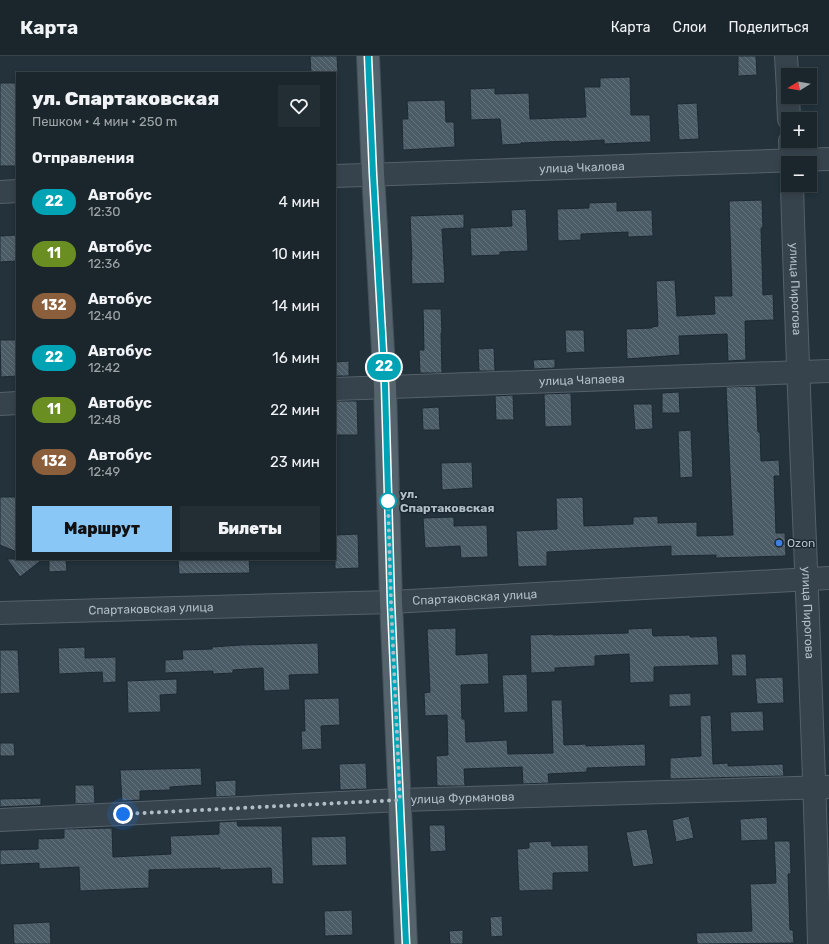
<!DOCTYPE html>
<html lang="ru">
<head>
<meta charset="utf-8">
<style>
  body { margin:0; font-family:Rubik,sans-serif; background:#232e34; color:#f1f3f6; height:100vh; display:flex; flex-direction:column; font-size:15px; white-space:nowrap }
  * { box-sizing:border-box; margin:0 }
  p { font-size:13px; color:#9fa5a9 }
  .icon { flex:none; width:22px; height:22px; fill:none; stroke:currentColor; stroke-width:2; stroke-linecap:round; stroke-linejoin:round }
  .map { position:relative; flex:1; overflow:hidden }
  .drawer { position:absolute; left:16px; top:16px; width:320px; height:488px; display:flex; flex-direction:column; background:#1a262c; border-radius:0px; box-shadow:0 2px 6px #0003,0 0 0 1px #384348 }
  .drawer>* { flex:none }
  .badge { padding:0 8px; border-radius:13px; font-size:14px; line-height:26px }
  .needle { width:26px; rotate:259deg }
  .tools { position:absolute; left:781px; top:12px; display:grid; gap:8px }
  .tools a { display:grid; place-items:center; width:36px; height:36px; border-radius:0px; background:#1a262c; box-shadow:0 2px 6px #0003,0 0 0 1px #384348; font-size:20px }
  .you { position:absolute; width:20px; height:20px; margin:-10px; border:3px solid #fff; border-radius:50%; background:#1a73e8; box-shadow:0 0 0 6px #1a73e833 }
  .map>.badge { position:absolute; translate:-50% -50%; box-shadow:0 0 0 2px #fff }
  h2 { padding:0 16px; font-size:15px; line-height:36px }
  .round { display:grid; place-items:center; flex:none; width:42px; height:42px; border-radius:0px; background:#232e34 }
  .head { display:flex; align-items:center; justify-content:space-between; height:68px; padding:0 16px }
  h1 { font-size:19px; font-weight:800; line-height:30px }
  .cta { display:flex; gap:8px; margin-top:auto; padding:8px 16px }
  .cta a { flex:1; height:46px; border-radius:0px; background:#88c7f6; color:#111; font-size:16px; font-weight:800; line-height:46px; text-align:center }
  .cta a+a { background:#232e34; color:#f1f3f6 }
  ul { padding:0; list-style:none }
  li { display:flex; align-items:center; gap:12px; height:52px; padding:0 16px }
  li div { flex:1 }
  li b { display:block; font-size:15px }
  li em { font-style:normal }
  li .badge { min-width:44px; font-weight:700; text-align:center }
  header { display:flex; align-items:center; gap:24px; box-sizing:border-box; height:56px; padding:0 20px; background:#1a262c; border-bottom:1px solid #384348 }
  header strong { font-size:19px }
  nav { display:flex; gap:22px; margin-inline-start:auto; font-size:14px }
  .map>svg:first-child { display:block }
</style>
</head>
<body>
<header>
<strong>Карта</strong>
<nav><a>Карта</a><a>Слои</a><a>Поделиться</a></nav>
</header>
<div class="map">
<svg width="829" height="888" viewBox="0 0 829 888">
  <defs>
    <pattern id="building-back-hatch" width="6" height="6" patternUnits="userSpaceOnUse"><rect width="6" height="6" fill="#4c5c67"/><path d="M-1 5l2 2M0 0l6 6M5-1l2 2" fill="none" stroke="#63727b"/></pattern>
  </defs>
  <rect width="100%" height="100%" fill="#23323b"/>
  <path fill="url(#building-back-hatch)" stroke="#1e2a33" d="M 310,0 L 337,0 L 338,17 L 311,17 Z
    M 738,0 L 756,0 L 757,19 L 738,20 Z
    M 630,21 L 631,59 L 650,59 L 651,86 L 604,88 L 604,84 L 569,86 L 569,85 L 521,87 L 521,88 L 502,89 L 500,63 L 471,64 L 470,33 L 495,32 L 495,38 L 529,37 L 530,63 L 586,61 L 584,31 L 600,31 L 600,22 Z
    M 0,27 L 17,27 L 16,110 L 0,110 Z
    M 445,44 L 446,66 L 454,66 L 455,91 L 403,94 L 402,63 L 408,63 L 407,45 Z
    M 697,47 L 699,83 L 679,84 L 677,48 Z
    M 762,144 L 763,172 L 761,172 L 763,239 L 773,238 L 774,264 L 745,265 L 746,304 L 728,305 L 727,278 L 679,280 L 680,299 L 627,303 L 626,273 L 652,272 L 652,271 L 658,270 L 656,225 L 675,224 L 677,260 L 715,258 L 714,240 L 732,240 L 729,145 Z
    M 617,146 L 617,155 L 652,154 L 653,180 L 628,181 L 628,176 L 581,178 L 581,184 L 558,185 L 557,153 L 589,152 L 589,147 Z
    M 526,153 L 528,195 L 500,196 L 500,199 L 471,200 L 470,172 L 512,170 L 511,154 Z
    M 464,158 L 464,172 L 442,173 L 445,227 L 412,228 L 411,204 L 412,204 L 410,160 Z
    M 17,179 L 17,205 L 0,206 L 0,180 Z
    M 423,253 L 441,253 L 442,277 L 441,277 L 442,317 L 420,317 L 419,294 L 424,294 Z
    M 565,274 L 584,274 L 585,296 L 566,297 Z
    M 0,284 L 17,284 L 17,320 L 1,321 Z
    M 494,292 L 495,315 L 479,315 L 478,293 Z
    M 555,303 L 555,312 L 534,313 L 533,304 Z
    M 349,305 L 349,320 L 335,320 L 335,306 Z
    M 756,330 L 758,376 L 760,376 L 761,405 L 779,404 L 780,420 L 774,420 L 776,477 L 785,477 L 786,500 L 716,502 L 716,499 L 671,500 L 671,490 L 547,496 L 547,510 L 518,511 L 516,475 L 557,473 L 556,442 L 583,441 L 584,470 L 633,468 L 633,461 L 658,460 L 658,467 L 697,466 L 697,480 L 733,479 L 726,331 Z
    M 679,336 L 680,357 L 662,357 L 662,337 Z
    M 571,337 L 572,370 L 545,371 L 544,338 Z
    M 513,339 L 514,364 L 496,364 L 495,340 Z
    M 335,345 L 357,345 L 358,379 L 335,379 Z
    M 633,348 L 652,348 L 653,373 L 635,374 Z
    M 439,351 L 440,374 L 423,374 L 422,352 Z
    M 691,374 L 693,421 L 680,422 L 678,375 Z
    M 472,406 L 473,432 L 442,434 L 441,407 Z
    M 0,441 L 17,441 L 17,496 L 0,489 Z
    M 454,461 L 454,470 L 487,469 L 488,501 L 461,502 L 460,490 L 425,492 L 423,462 Z
    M 358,478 L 359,512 L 335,513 L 335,479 Z
    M 7,503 L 43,503 L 20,521 Z
    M 49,503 L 66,503 L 67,515 L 49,516 Z
    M 178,503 L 249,503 L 250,517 L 179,518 Z
    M 456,572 L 456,599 L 488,597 L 489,628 L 461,629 L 462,663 L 465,663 L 466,686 L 507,684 L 508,698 L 553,697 L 551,644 L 562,644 L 564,689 L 586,688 L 586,690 L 645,688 L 646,710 L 587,712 L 587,716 L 548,718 L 549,727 L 523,728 L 522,711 L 464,713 L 465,730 L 437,730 L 436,700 L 448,699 L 447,659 L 425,660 L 424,637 L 430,636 L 427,573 Z
    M 652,572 L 653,580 L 690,579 L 690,581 L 717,580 L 719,609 L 654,611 L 654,626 L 630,627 L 629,598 L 595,600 L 595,610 L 555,612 L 555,616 L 531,617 L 530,579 L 553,578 L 553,579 L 628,577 L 628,573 Z
    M 318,587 L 319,618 L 289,619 L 290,634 L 264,635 L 263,612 L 233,614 L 233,617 L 213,618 L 213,615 L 165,617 L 165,604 L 183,603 L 182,594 L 212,593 L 212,591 L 241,589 Z
    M 85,591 L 85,602 L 116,601 L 116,626 L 103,627 L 102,616 L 59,618 L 58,592 Z
    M 0,594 L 18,594 L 20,637 L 0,638 Z
    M 731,598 L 746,598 L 747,620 L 732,620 Z
    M 527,618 L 528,656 L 504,657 L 502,619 Z
    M 783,621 L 784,647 L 757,648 L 755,622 Z
    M 177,623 L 177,638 L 160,639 L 161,656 L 128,657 L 127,625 Z
    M 691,637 L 691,650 L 669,651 L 669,638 Z
    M 339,642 L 340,669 L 321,670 L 322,693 L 302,694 L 301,675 L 305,675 L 304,643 Z
    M 763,655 L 764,675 L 731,676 L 730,656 Z
    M 711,659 L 713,708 L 728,707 L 728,710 L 783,708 L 784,720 L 670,723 L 670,702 L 701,700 L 700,660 Z
    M 0,687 L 14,687 L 15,700 L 0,700 Z
    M 366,707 L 367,733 L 340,734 L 339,708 Z
    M 201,712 L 202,729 L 170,731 L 170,734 L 140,735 L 140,744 L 122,745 L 120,714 Z
    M 236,724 L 236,740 L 216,741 L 215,725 Z
    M 75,729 L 94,729 L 95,747 L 75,748 Z
    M 41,742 L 41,749 L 0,751 L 0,743 Z
    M 689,760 L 694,782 L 676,786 L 672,764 Z
    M 767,761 L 768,784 L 741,785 L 740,763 Z
    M 237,765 L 238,770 L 282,770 L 284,828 L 272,828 L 271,812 L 220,814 L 220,812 L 149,814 L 149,832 L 80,835 L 79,811 L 39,813 L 39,807 L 0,809 L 0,794 L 38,793 L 38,783 L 64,782 L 64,773 L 112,772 L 113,801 L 171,798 L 170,780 L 219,778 L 219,766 Z
    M 429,769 L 445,769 L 446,795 L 430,796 Z
    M 647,773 L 654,808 L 633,811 L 626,776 Z
    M 346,780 L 347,809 L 312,810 L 311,781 Z
    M 551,785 L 552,790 L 588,789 L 589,816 L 553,817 L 553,834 L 519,835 L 517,793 L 529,792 L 529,786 Z
    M 774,785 L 790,785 L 791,818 L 788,818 L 790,874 L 793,874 L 794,887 L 697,888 L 696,877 L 752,875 L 750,828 L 776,827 Z
    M 352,854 L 353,879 L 325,880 L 324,855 Z
    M 502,860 L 503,880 L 491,881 L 490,861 Z
    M 50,866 L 51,888 L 14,888 L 13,868 Z
    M 463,874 L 463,888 L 450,888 L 449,875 Z"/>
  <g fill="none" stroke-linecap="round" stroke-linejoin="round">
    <g stroke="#55616a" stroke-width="24">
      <g id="minor">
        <path d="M 786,0 L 788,35"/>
        <path d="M 788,41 L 789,63"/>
        <path d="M 790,85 L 791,107"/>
        <path id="s1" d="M 335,120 L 829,103"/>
        <path id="s2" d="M 792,129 C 799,382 813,635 819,888"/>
        <path d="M 0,136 L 17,135"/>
        <path id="s3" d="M 335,333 L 829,315"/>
        <path d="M 0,348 L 17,347"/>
        <path id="s4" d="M 0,557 L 391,546 L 829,522"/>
        <path id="s5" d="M 0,764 L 400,744 L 829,731"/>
      </g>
    </g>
    <g stroke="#434f58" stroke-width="24">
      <path id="major" d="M 368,0 L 373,118 L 385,330 L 391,546 L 406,888"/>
    </g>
    <use href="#minor" stroke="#37434c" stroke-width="22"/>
    <use href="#major" stroke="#55636c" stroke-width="22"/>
  </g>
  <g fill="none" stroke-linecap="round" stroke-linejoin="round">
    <g stroke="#fff" stroke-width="9">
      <path id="line" d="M 368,0 L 373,118 L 385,330 L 391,546 L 406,888"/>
    </g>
    <use href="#line" stroke="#00a3b4" stroke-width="6"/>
    <path stroke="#b2bec7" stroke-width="4" stroke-dasharray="0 7.2" d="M 123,758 L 400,744 L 391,546 L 388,445"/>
  </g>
  <circle fill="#fff" stroke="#00a3b4" stroke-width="2" cx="388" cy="445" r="8"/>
  <circle fill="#3f7fe0" stroke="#1c2831" stroke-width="1.5" cx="779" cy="487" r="4"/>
  <g text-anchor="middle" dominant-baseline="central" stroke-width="3" stroke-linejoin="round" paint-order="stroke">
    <g font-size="12" fill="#b2bec7" stroke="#1c2831">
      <text stroke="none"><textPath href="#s1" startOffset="247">улица Чкалова</textPath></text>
      <text stroke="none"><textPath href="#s2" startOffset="104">улица Пирогова</textPath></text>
      <text stroke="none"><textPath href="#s3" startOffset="247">улица Чапаева</textPath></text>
      <text stroke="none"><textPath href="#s4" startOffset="475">Спартаковская улица</textPath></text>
      <text stroke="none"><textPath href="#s4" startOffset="151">Спартаковская улица</textPath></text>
      <text stroke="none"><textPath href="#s2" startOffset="428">улица Пирогова</textPath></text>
      <text stroke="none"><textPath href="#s5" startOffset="463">улица Фурманова</textPath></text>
    </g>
    <g font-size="12" font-weight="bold" fill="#b2bec7" stroke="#1c2831" text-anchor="start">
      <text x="400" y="438">ул.<tspan x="400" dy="14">Спартаковская</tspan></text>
    </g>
    <g font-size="12" fill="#b2bec7" stroke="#1c2831" text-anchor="start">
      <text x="787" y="487">Ozon</text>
    </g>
  </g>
</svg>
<div class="tools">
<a><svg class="needle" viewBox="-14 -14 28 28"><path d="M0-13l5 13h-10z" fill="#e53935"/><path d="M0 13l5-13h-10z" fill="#9fa5a9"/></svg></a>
<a>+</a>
<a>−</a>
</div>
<div class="you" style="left:123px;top:758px"></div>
<b class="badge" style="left:384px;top:311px;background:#00a3b4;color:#fff">22</b>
<section class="drawer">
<div class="head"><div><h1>ул. Спартаковская</h1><p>Пешком · 4 мин · 250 m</p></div><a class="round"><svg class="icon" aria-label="heart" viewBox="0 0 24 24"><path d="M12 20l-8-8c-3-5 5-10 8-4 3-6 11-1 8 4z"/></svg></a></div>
<h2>Отправления</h2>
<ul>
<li><span class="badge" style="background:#00a3b4;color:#fff">22</span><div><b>Автобус</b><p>12:30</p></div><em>4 мин</em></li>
<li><span class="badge" style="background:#6b8e23;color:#fff">11</span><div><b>Автобус</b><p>12:36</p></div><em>10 мин</em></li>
<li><span class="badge" style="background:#8b5e3c;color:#fff">132</span><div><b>Автобус</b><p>12:40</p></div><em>14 мин</em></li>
<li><span class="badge" style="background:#00a3b4;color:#fff">22</span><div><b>Автобус</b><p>12:42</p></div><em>16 мин</em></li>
<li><span class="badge" style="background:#6b8e23;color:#fff">11</span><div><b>Автобус</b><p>12:48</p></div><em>22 мин</em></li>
<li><span class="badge" style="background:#8b5e3c;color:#fff">132</span><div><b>Автобус</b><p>12:49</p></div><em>23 мин</em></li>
</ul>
<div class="cta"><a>Маршрут</a><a>Билеты</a></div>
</section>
</div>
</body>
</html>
